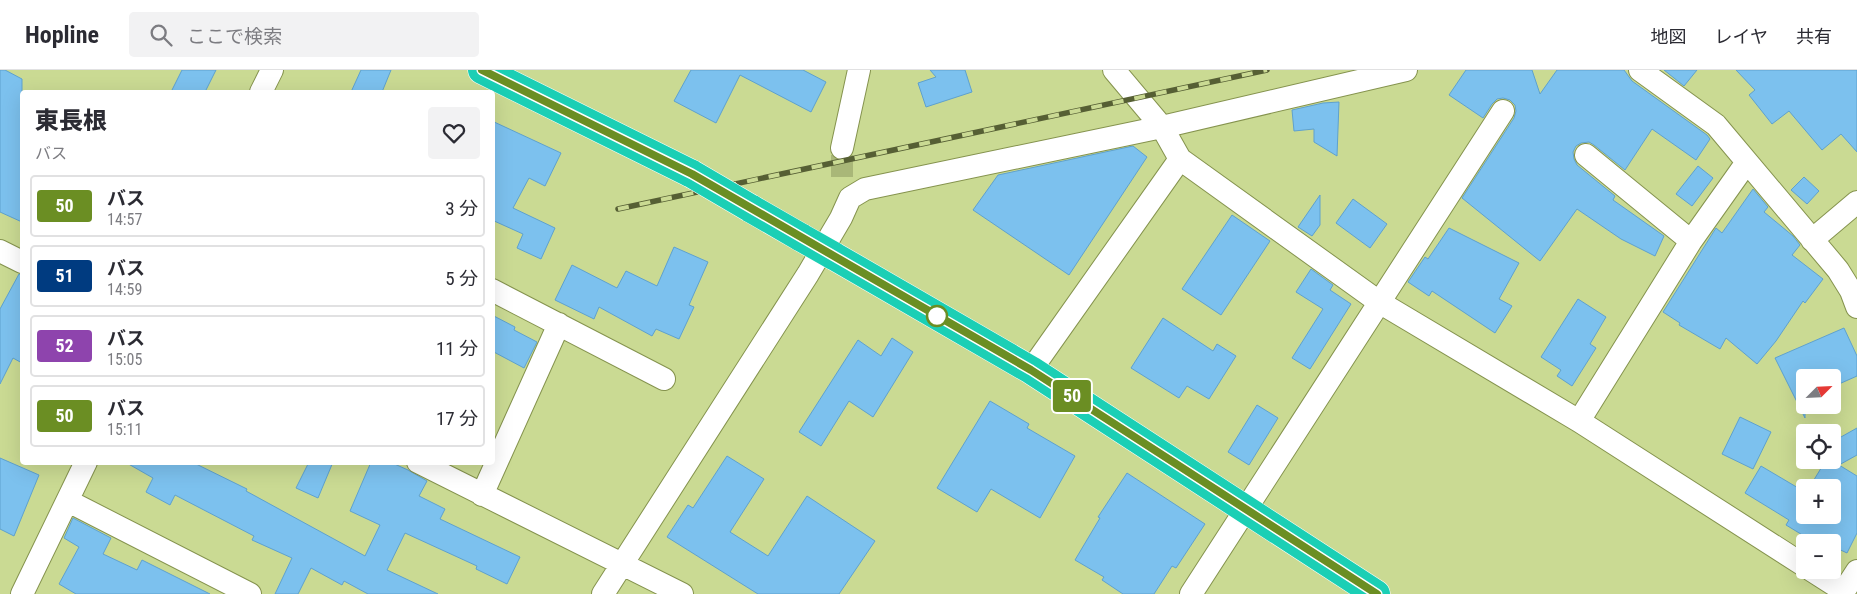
<!DOCTYPE html>
<html lang="ja">
<head>
<meta charset="utf-8">
<style>
  body { margin:0; font-family:"Roboto Condensed","Noto Sans JP",sans-serif; background:#f2f2f3; color:#2b2b33; height:100vh; display:flex; flex-direction:column; font-size:19px; white-space:nowrap }
  * { box-sizing:border-box; margin:0 }
  p { font-size:16px; color:#7c7c81 }
  .icon { flex:none; width:28px; height:28px; fill:none; stroke:currentColor; stroke-width:2; stroke-linecap:round; stroke-linejoin:round }
  .map { position:relative; flex:1; overflow:hidden }
  .panel { position:absolute; left:20px; top:20px; width:475px; height:375px; display:flex; flex-direction:column; background:#fff; border-radius:5px; box-shadow:0 5px 20px #0002 }
  .panel>* { flex:none }
  .badge { padding:0 10px; border-radius:4px; font-size:18px; line-height:32px }
  .needle { width:32px; rotate:66deg }
  .controls { position:absolute; left:1796px; top:299px; display:grid; gap:10px }
  .controls a { display:grid; place-items:center; width:45px; height:45px; border-radius:5px; background:#fff; box-shadow:0 5px 20px #0002; font-size:25px }
  .map>.badge { position:absolute; translate:-50% -50%; box-shadow:0 0 0 2px #fff }
  .round { display:grid; place-items:center; flex:none; width:52px; height:52px; border-radius:5px; background:#f2f2f3 }
  .head { display:flex; align-items:center; justify-content:space-between; height:85px; padding:0 15px }
  h1 { font-size:24px; font-weight:800; line-height:38px }
  ul { padding:0; list-style:none }
  li { display:flex; align-items:center; gap:15px; height:62px; margin:0 10px 8px; padding:0 5px; border:2px solid #e1e1e2; border-radius:5px }
  li div { flex:1 }
  li b { display:block; font-size:19px }
  li em { font-style:normal }
  li .badge { min-width:55px; font-weight:700; text-align:center }
  header { display:flex; align-items:center; gap:30px; box-sizing:border-box; height:70px; padding:0 25px; background:#fff; border-bottom:1px solid #e1e1e2 }
  header strong { font-size:24px }
  nav { display:flex; gap:28px; margin-inline-start:auto; font-size:18px }
  .search { width:350px; height:45px; background:#f2f2f3; display:flex; align-items:center; gap:12px; box-sizing:border-box; padding:0 18px; border-radius:5px; color:#7c7c81; font-size:19px }
  .map>svg:first-child { display:block }
</style>
</head>
<body>
<header>
<strong>Hopline</strong>
<div class="search"><svg class="icon" aria-label="search" viewBox="0 0 24 24"><circle cx="10" cy="10" r="6"/><path d="M15 15l6 6"/></svg>ここで検索</div>
<nav><a>地図</a><a>レイヤ</a><a>共有</a></nav>
</header>
<div class="map">
<svg width="1857" height="524" viewBox="0 0 1857 524">
  <rect width="100%" height="100%" fill="#cada93"/>
  <path fill="#7cc1ee" stroke="#5ea1ce" d="M 0,0 L 5,0 L 22,9 L 22,152 L 0,142 Z
    M 182,0 L 216,0 L 205,22 L 171,22 Z
    M 361,0 L 391,0 L 382,22 L 351,22 Z
    M 691,0 L 803,0 L 826,12 L 811,42 L 740,5 L 716,53 L 674,31 Z
    M 930,0 L 965,0 L 972,22 L 926,37 L 918,13 L 936,7 Z
    M 1466,0 L 1532,0 L 1540,24 L 1557,0 L 1624,0 L 1632,11 L 1707,65 L 1710,69 L 1696,90 L 1652,59 L 1625,100 L 1594,75 L 1589,72 L 1581,73 L 1576,76 L 1573,82 L 1574,89 L 1577,95 L 1615,126 L 1613,130 L 1664,166 L 1655,186 L 1621,169 L 1577,139 L 1540,191 L 1462,128 L 1514,48 L 1516,41 L 1515,35 L 1510,30 L 1503,28 L 1497,29 L 1492,34 L 1483,48 L 1449,25 Z
    M 1664,0 L 1697,0 L 1684,16 Z
    M 1736,0 L 1857,0 L 1857,82 L 1841,64 L 1822,80 L 1789,41 L 1772,54 L 1749,25 L 1755,20 Z
    M 1339,32 L 1337,86 L 1314,72 L 1314,59 L 1294,61 L 1292,40 L 1323,33 Z
    M 492,51 L 561,83 L 545,116 L 529,108 L 513,138 L 555,158 L 541,189 L 517,178 L 523,164 L 492,150 Z
    M 1133,76 L 1147,87 L 1069,205 L 973,140 L 998,105 Z
    M 1698,96 L 1713,108 L 1692,136 L 1676,124 Z
    M 1804,107 L 1819,121 L 1807,134 L 1791,120 Z
    M 1753,119 L 1768,137 L 1764,142 L 1793,166 L 1800,175 L 1792,185 L 1823,209 L 1805,233 L 1803,231 L 1776,271 L 1757,294 L 1726,268 L 1720,279 L 1679,255 L 1680,253 L 1663,242 L 1716,158 L 1722,163 Z
    M 1320,125 L 1320,155 L 1312,166 L 1298,157 Z
    M 1353,129 L 1387,154 L 1370,178 L 1336,153 Z
    M 1232,145 L 1270,171 L 1221,245 L 1182,219 Z
    M 1449,158 L 1519,193 L 1499,229 L 1512,236 L 1495,263 L 1432,221 L 1429,226 L 1408,212 L 1425,187 L 1428,189 Z
    M 674,177 L 708,192 L 689,235 L 694,237 L 679,269 L 656,259 L 652,266 L 599,237 L 594,249 L 555,230 L 572,195 L 617,218 L 626,201 L 657,216 Z
    M 1311,199 L 1333,215 L 1330,220 L 1351,234 L 1310,299 L 1292,288 L 1323,239 L 1296,222 Z
    M 19,204 L 22,205 L 22,293 L 13,288 L 0,314 L 0,239 Z
    M 1578,229 L 1606,247 L 1590,274 L 1596,278 L 1572,316 L 1557,306 L 1561,300 L 1541,287 Z
    M 492,245 L 515,257 L 514,260 L 537,272 L 524,298 L 492,281 Z
    M 1163,248 L 1213,281 L 1217,274 L 1236,286 L 1209,329 L 1187,316 L 1179,328 L 1131,298 Z
    M 1844,258 L 1857,286 L 1857,306 L 1839,314 L 1836,308 L 1805,308 L 1805,348 L 1775,288 Z
    M 892,268 L 913,282 L 873,347 L 849,331 L 821,376 L 799,362 L 858,270 L 881,286 Z
    M 990,331 L 1029,354 L 1027,358 L 1075,386 L 1040,448 L 991,419 L 977,442 L 937,418 Z
    M 1257,335 L 1278,348 L 1249,395 L 1228,382 Z
    M 1740,347 L 1771,362 L 1753,399 L 1722,384 Z
    M 1857,358 L 1857,385 L 1839,395 L 1857,406 L 1857,463 L 1847,483 L 1832,476 L 1832,472 L 1826,472 L 1818,468 L 1814,472 L 1786,455 L 1789,450 L 1745,423 L 1761,396 L 1805,422 L 1805,445 L 1832,445 L 1832,418 L 1809,418 L 1826,390 L 1832,390 L 1832,372 Z
    M 727,386 L 764,409 L 730,462 L 768,486 L 807,426 L 875,471 L 839,524 L 758,524 L 667,467 L 688,435 L 693,438 Z
    M 0,388 L 39,405 L 14,466 L 0,459 Z
    M 125,392 L 192,392 L 247,419 L 246,421 L 365,486 L 380,455 L 350,441 L 371,392 L 390,392 L 408,400 L 427,411 L 419,426 L 445,439 L 440,449 L 520,487 L 507,514 L 476,499 L 477,496 L 405,463 L 387,500 L 438,524 L 368,524 L 344,511 L 342,515 L 311,498 L 298,524 L 275,524 L 292,488 L 252,470 L 254,466 L 175,425 L 170,435 L 146,422 L 153,408 Z
    M 309,392 L 333,392 L 318,428 L 296,418 Z
    M 1127,403 L 1205,454 L 1176,498 L 1172,496 L 1154,524 L 1123,524 L 1102,510 L 1104,507 L 1075,490 L 1100,448 L 1098,447 Z
    M 73,448 L 111,468 L 103,484 L 137,500 L 142,490 L 210,524 L 76,524 L 59,514 L 79,477 L 64,468 Z"/>
  <g fill="none" stroke-linecap="round" stroke-linejoin="round">
    <path stroke="#a9b778" stroke-width="22" stroke-dasharray="22 11" stroke-linecap="butt" d="M 842,107 L 842,78"/>
    <g stroke="#85934e" stroke-width="24">
      <path id="street" d="M 1114,0 L 1162,57 L 1180,89 L 1379,232 L 1579,351 L 1805,496
        M 1640,0 L 1716,55 L 1838,200 L 1851,221 L 1857,237
        M 261,22 L 272,0
        M 842,78 L 859,0
        M 1586,85 L 1691,171
        M 1812,170 L 1857,132
        M 0,181 L 22,192
        M 492,220 L 664,309
        M 1031,300 L 1180,89
        M 1579,351 L 1691,171 L 1747,92
        M 418,392 L 682,524
        M 482,425 L 559,254
        M 68,431 L 250,524
        M 1811,500 L 1844,521
        M 22,524 L 86,392
        M 603,524 L 808,204 L 841,148 L 850,128 L 865,119 L 1162,57 L 1406,0
        M 1191,524 L 1503,41
        M 1842,524 L 1857,501"/>
    </g>
    <g stroke="#fff" stroke-width="29">
      <path id="highway" d="M 482,0 L 692,104
        M 750,138 L 802,168
        M 832,185 L 1031,300 L 1376,524"/>
    </g>
    <use href="#street" stroke="#fff" stroke-width="22"/>
    <use href="#highway" stroke="#1bcfb5" stroke-width="28"/>
    <g stroke="#565f34" stroke-width="5.5">
      <path id="rail" d="M 618,139 L 1267,0"/>
    </g>
    <use href="#rail" stroke="#cada93" stroke-width="4" stroke-dasharray="11" stroke-linecap="butt"/>
    <g stroke="#fff" stroke-width="29" stroke-linecap="butt">
      <path id="highway-bridge" d="M 692,104 L 750,138
        M 802,168 L 832,185"/>
    </g>
    <use href="#highway-bridge" stroke="#1bcfb5" stroke-width="28"/>
  </g>
  <g fill="none" stroke-linecap="round" stroke-linejoin="round">
    <g stroke="#fff" stroke-width="11">
      <path id="line" d="M 482,0 L 692,104 L 1031,300 L 1377,524"/>
    </g>
    <use href="#line" stroke="#6b8e23" stroke-width="8"/>
  </g>
  <circle fill="#fff" stroke="#6b8e23" stroke-width="2.5" cx="937" cy="246" r="10"/>
</svg>
<div class="controls">
<a><svg class="needle" viewBox="-14 -14 28 28"><path d="M0-13l5 13h-10z" fill="#e53935"/><path d="M0 13l5-13h-10z" fill="#7c7c81"/></svg></a>
<a><svg class="icon" aria-label="locate" viewBox="0 0 24 24"><circle cx="12" cy="12" r="6"/><path d="M12 2v4M12 18v4M2 12h4M18 12h4"/></svg></a>
<a>+</a>
<a>−</a>
</div>
<b class="badge" style="left:1072px;top:326px;background:#6b8e23;color:#fff">50</b>
<section class="panel">
<div class="head"><div><h1>東長根</h1><p>バス</p></div><a class="round"><svg class="icon" aria-label="heart" viewBox="0 0 24 24"><path d="M12 20l-8-8c-3-5 5-10 8-4 3-6 11-1 8 4z"/></svg></a></div>
<ul>
<li><span class="badge" style="background:#6b8e23;color:#fff">50</span><div><b>バス</b><p>14:57</p></div><em>3 分</em></li>
<li><span class="badge" style="background:#003b80;color:#fff">51</span><div><b>バス</b><p>14:59</p></div><em>5 分</em></li>
<li><span class="badge" style="background:#8e44ad;color:#fff">52</span><div><b>バス</b><p>15:05</p></div><em>11 分</em></li>
<li><span class="badge" style="background:#6b8e23;color:#fff">50</span><div><b>バス</b><p>15:11</p></div><em>17 分</em></li>
</ul>
</section>
</div>
</body>
</html>
